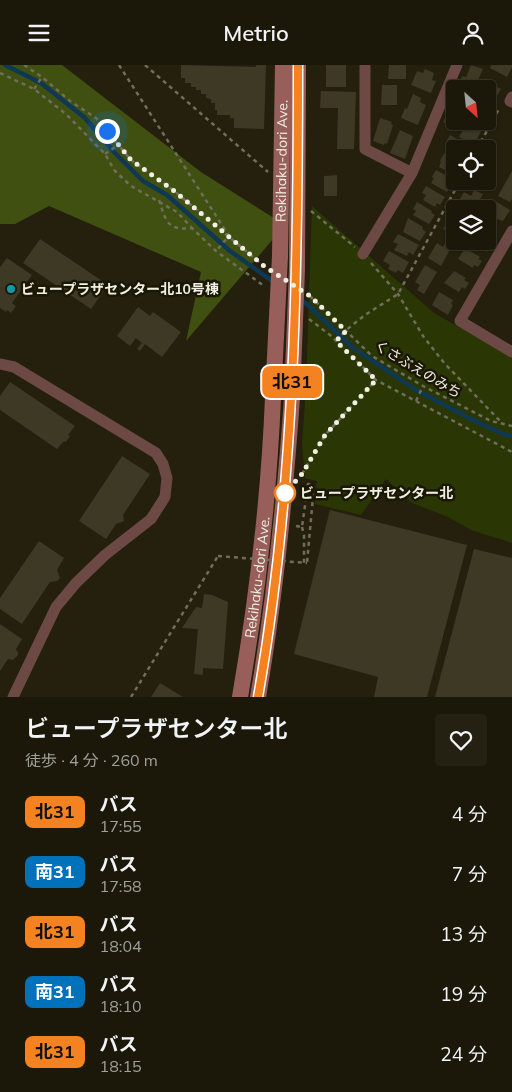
<!DOCTYPE html>
<html lang="ja">
<head>
<meta charset="utf-8">
<style>
  body { margin:0; font-family:Mulish,"Noto Sans JP",sans-serif; background:#242113; color:#f1f3f6; height:100vh; display:flex; flex-direction:column; font-size:19px; white-space:nowrap }
  * { box-sizing:border-box; margin:0 }
  p { font-size:16px; color:#a0a09c }
  .icon { flex:none; width:28px; height:28px; fill:none; stroke:currentColor; stroke-width:2; stroke-linecap:round; stroke-linejoin:round }
  .map { position:relative; height:632px; overflow:hidden }
  .side { display:flex; flex-direction:column; background:#1b180a; flex:1 }
  .side>* { flex:none }
  .badge { padding:0 10px; border-radius:8px; font-size:18px; line-height:32px }
  .needle { width:32px; rotate:153deg }
  .buttons { position:absolute; left:446px; top:15px; display:grid; gap:10px }
  .buttons a { display:grid; place-items:center; width:50px; height:50px; border-radius:5px; background:#1b180a; box-shadow:0 1px 4px #0004,0 0 0 1px #39372b; font-size:25px }
  .you { position:absolute; width:25px; height:25px; margin:-12px; border:4px solid #fff; border-radius:50%; background:#1a73e8; box-shadow:0 0 0 8px #1a73e833 }
  .map>.badge { position:absolute; translate:-50% -50%; box-shadow:0 0 0 2px #fff }
  .round { display:grid; place-items:center; flex:none; width:52px; height:52px; border-radius:5px; background:#242113 }
  .headline { display:flex; align-items:center; justify-content:space-between; height:85px; padding:0 25px }
  h1 { font-size:24px; font-weight:600; line-height:38px }
  ul { padding:0; list-style:none }
  li { display:flex; align-items:center; gap:15px; height:60px; padding:0 25px }
  li div { flex:1 }
  li b { display:block; font-size:19px }
  li em { font-style:normal }
  li .badge { min-width:55px; font-weight:700; text-align:center }
  header { display:flex; justify-content:space-between; align-items:center; height:65px; padding:0 25px; background:#1b180a; font-size:22px; font-weight:600 }
  .map>svg:first-child { display:block }
</style>
</head>
<body>
<header><svg class="icon" aria-label="menu" viewBox="0 0 24 24"><path d="M4 6h16M4 12h16M4 18h16"/></svg>Metrio<svg class="icon" aria-label="person" viewBox="0 0 24 24"><circle cx="12" cy="8" r="4"/><path d="M4 21q1-7 8-7t8 7"/></svg></header>
<div class="map">
<svg width="512" height="632" viewBox="0 0 512 632">
  <rect width="100%" height="100%" fill="#24200d"/>
  <path fill="#2a3704" d="M 312,141 L 434,248 L 512,292 L 512,478 L 471,465 L 448,452 L 412,438 L 386,414 L 361,450 L 315,439 L 317,416 L 305,413 L 302,379 L 306,323 Z"/>
  <path fill="#3f5011" d="M 0,0 L 62,0 L 201,107 L 285,160 L 186,276 L 201,207 L 49,141 L 15,159 L 0,159 Z"/>
  <g fill="none" stroke-linecap="round" stroke-linejoin="round">
    <path stroke="#0f3854" stroke-width="4.5" d="M 5,0 L 41,18 L 85,53 L 115,88 L 143,116 L 167,130 L 230,186 L 275,218
      M 300,234 L 308,240 L 352,282 L 416,325 L 473,355 L 503,369 L 512,371"/>
  </g>
  <path fill="#3d3925" d="M 181,0 L 256,2 L 256,0 L 266,0 L 264,64 L 234,63 L 234,53 L 230,53 L 230,50 L 217,50 L 217,45 L 215,45 L 215,38 L 211,38 L 211,34 L 206,33 L 206,29 L 201,29 L 201,25 L 196,25 L 196,22 L 191,22 L 191,18 L 185,18 L 185,13 L 181,13 Z
    M 326,0 L 346,0 L 346,22 L 326,22 Z
    M 389,0 L 406,0 L 406,14 L 388,14 Z
    M 471,0 L 483,4 L 474,24 L 459,19 L 462,11 L 466,12 Z
    M 491,0 L 512,0 L 512,2 L 507,12 L 490,3 Z
    M 425,4 L 434,8 L 432,15 L 436,16 L 431,28 L 411,20 L 417,6 L 423,8 Z
    M 485,13 L 492,17 L 491,19 L 501,24 L 494,36 L 488,33 L 488,24 L 479,24 Z
    M 382,20 L 397,20 L 397,40 L 381,40 Z
    M 321,26 L 356,27 L 354,84 L 337,84 L 338,43 L 320,43 Z
    M 413,29 L 421,33 L 420,37 L 426,40 L 418,60 L 401,53 L 405,43 L 407,44 Z
    M 452,39 L 455,40 L 455,56 L 459,56 L 455,63 L 443,57 Z
    M 488,40 L 492,42 L 488,52 Z
    M 380,53 L 392,57 L 391,59 L 393,60 L 387,79 L 385,78 L 384,80 L 373,76 Z
    M 468,57 L 476,61 L 477,58 L 483,62 L 474,80 L 459,72 Z
    M 400,65 L 413,71 L 405,94 L 390,88 Z
    M 450,70 L 471,82 L 470,84 L 455,84 L 455,91 L 449,87 L 451,83 L 445,79 Z
    M 444,88 L 455,94 L 455,110 L 439,102 L 441,97 L 440,96 Z
    M 488,94 L 497,99 L 490,110 L 493,111 L 490,116 L 488,114 Z
    M 436,105 L 451,113 L 449,115 L 452,117 L 447,127 L 431,118 L 434,113 L 432,112 Z
    M 512,106 L 512,134 L 510,137 L 498,131 Z
    M 337,110 L 337,131 L 324,131 L 324,111 Z
    M 473,116 L 486,116 L 483,122 Z
    M 426,121 L 445,132 L 440,140 L 437,138 L 435,142 L 423,135 L 426,130 L 422,128 Z
    M 474,125 L 483,129 L 474,144 L 461,144 L 456,141 L 464,127 L 471,131 Z
    M 495,136 L 510,145 L 503,156 L 488,151 Z
    M 417,137 L 432,146 L 431,148 L 435,150 L 429,159 L 413,150 L 416,146 L 413,144 Z
    M 451,150 L 455,153 L 455,171 L 443,164 Z
    M 408,153 L 423,162 L 422,164 L 426,167 L 420,176 L 403,167 Z
    M 398,169 L 419,180 L 413,190 L 409,187 L 407,191 L 394,185 L 398,179 L 393,177 Z
    M 40,174 L 108,220 L 91,244 L 23,198 Z
    M 446,176 L 453,179 L 441,201 L 428,193 L 437,178 L 443,182 Z
    M 467,176 L 488,176 L 492,178 L 487,187 Z
    M 465,183 L 480,192 L 478,194 L 482,196 L 478,202 L 474,200 L 473,203 L 458,194 Z
    M 389,186 L 409,197 L 403,208 L 398,205 L 396,208 L 388,204 L 390,200 L 383,196 Z
    M 7,193 L 32,210 L 12,238 L 16,241 L 11,248 L 7,245 L 6,247 L 0,243 L 0,202 Z
    M 425,200 L 437,207 L 424,229 L 417,225 L 420,220 L 415,217 Z
    M 454,206 L 466,213 L 464,215 L 469,218 L 465,224 L 462,222 L 459,227 L 444,218 Z
    M 439,227 L 453,235 L 451,239 L 453,240 L 448,250 L 432,240 Z
    M 138,242 L 150,251 L 153,247 L 181,267 L 162,292 L 145,279 L 140,286 L 137,284 L 142,278 L 136,273 L 130,281 L 117,271 Z
    M 10,317 L 75,361 L 68,370 L 70,371 L 66,377 L 64,376 L 57,384 L 0,345 L 0,331 Z
    M 122,391 L 150,409 L 123,450 L 124,456 L 116,459 L 106,474 L 79,456 Z
    M 330,445 L 467,480 L 427,632 L 374,632 L 378,612 L 294,589 Z
    M 39,476 L 64,493 L 57,505 L 60,513 L 57,516 L 50,517 L 22,559 L 0,544 L 0,533 Z
    M 474,484 L 512,493 L 512,632 L 435,632 Z
    M 204,529 L 212,530 L 228,537 L 223,604 L 203,603 L 203,610 L 194,609 L 198,564 L 182,563 L 196,542 L 202,543 Z
    M 0,559 L 22,574 L 16,584 L 18,588 L 18,590 L 13,595 L 8,594 L 0,606 Z
    M 160,618 L 183,632 L 151,632 Z"/>
  <g fill="none" stroke-linecap="round" stroke-linejoin="round">
    <path stroke="#706d5c" stroke-width="2.5" stroke-dasharray="4 4" stroke-linecap="butt" d="M 24,0 L 42,12 L 70,36 L 96,53 L 131,95 L 173,125 L 265,202
      M 119,0 L 229,171 L 216,186
      M 145,0 L 268,107
      M 0,8 L 34,24 L 66,49 L 105,89 L 115,106 L 131,121 L 177,147 L 192,163
      M 34,24 L 42,12
      M 477,84 L 500,42
      M 105,89 L 118,80
      M 159,135 C 166,156 167,166 192,163 L 216,186 L 264,221
      M 311,146 L 355,182
      M 371,198 L 398,229 L 423,271 L 445,299 L 502,358
      M 310,231 L 372,291 L 423,321 L 491,356 L 512,361
      M 309,254 L 330,270 L 376,315 L 512,387
      M 337,276 L 345,266 L 365,250 L 398,229 L 460,116
      M 416,336 L 423,321
      M 302,409 L 325,370 L 376,315
      M 296,461 L 302,462 L 308,419 L 314,421 L 307,498
      M 302,462 L 304,470 L 304,498
      M 131,632 L 218,491"/>
    <path stroke="#6d4946" stroke-width="11" d="M 365,0 L 365,84 L 412,108
      M 512,32 L 510,36 L 512,37
      M 512,166 L 460,256 L 512,287
      M 363,189 L 412,108 L 457,0
      M 0,299 L 14,302 L 156,388 L 163,399 L 167,413 L 165,432 L 151,454 L 105,490 L 76,518 L 56,542 L 13,632"/>
    <g stroke="#985f5a" stroke-width="16">
      <path id="s1" d="M 280,191 L 283,0"/>
      <path d="M 297,204 L 298,0"/>
      <path id="s2" d="M 240,632 C 257,533 269,432 273,332"/>
      <path d="M 258,632 C 275,533 285,433 292,333"/>
    </g>
    <path stroke="#706d5c" stroke-width="2.5" stroke-dasharray="4 4" stroke-linecap="butt" d="M 218,491 L 307,498"/>
    <path stroke="#985f5a" stroke-width="16" d="M 273,332 L 280,191
      M 292,333 L 297,204"/>
  </g>
  <g fill="none" stroke-linecap="round" stroke-linejoin="round">
    <g stroke="#fff" stroke-width="11">
      <path id="line" d="M 258,632 C 295,423 298,211 298,0"/>
    </g>
    <use href="#line" stroke="#f58220" stroke-width="8"/>
    <path stroke="#f1efe3" stroke-width="5" stroke-dasharray="0 9" d="M 107,66 L 131,95 L 173,125 L 264,201 L 310,231 L 346,266 L 336,276 L 376,315 L 325,370 L 302,409 L 285,428"/>
  </g>
  <circle fill="#0f9aa8" stroke="#1b1705" stroke-width="2" cx="11" cy="224" r="5"/>
  <circle fill="#fff" stroke="#f58220" stroke-width="2.5" cx="285" cy="428" r="10"/>
  <g text-anchor="middle" dominant-baseline="central" stroke-width="5" stroke-linejoin="round" paint-order="stroke">
    <g font-size="14" fill="#f1efe3" stroke="#1b1705">
      <text stroke="none"><textPath href="#s1" startOffset="95">Rekihaku-dori Ave.</textPath></text>
      <text transform="translate(418 304) rotate(31)">くさぶえのみち</text>
      <text stroke="none"><textPath href="#s2" startOffset="121">Rekihaku-dori Ave.</textPath></text>
    </g>
    <g font-size="14" font-weight="bold" fill="#f1efe3" stroke="#1b1705" text-anchor="start">
      <text x="21" y="224">ビュープラザセンター北10号棟</text>
    </g>
    <g font-size="14" font-weight="bold" fill="#f1efe3" stroke="#1b1705" text-anchor="start">
      <text x="300" y="428">ビュープラザセンター北</text>
    </g>
  </g>
</svg>
<div class="buttons">
<a><svg class="needle" viewBox="-14 -14 28 28"><path d="M0-13l5 13h-10z" fill="#e53935"/><path d="M0 13l5-13h-10z" fill="#a0a09c"/></svg></a>
<a><svg class="icon" aria-label="locate" viewBox="0 0 24 24"><circle cx="12" cy="12" r="6"/><path d="M12 2v4M12 18v4M2 12h4M18 12h4"/></svg></a>
<a><svg class="icon" aria-label="layers" viewBox="0 0 24 24"><path d="M12 4l9 5-9 5-9-5zM3 14l9 5 9-5"/></svg></a>
</div>
<div class="you" style="left:107px;top:66px"></div>
<b class="badge" style="left:292px;top:317px;background:#f58220;color:#111">北31</b>
</div>
<section class="side">
<div class="headline"><div><h1>ビュープラザセンター北</h1><p>徒歩 · 4 分 · 260 m</p></div><a class="round"><svg class="icon" aria-label="heart" viewBox="0 0 24 24"><path d="M12 20l-8-8c-3-5 5-10 8-4 3-6 11-1 8 4z"/></svg></a></div>
<ul>
<li><span class="badge" style="background:#f58220;color:#111">北31</span><div><b>バス</b><p>17:55</p></div><em>4 分</em></li>
<li><span class="badge" style="background:#0072bc;color:#fff">南31</span><div><b>バス</b><p>17:58</p></div><em>7 分</em></li>
<li><span class="badge" style="background:#f58220;color:#111">北31</span><div><b>バス</b><p>18:04</p></div><em>13 分</em></li>
<li><span class="badge" style="background:#0072bc;color:#fff">南31</span><div><b>バス</b><p>18:10</p></div><em>19 分</em></li>
<li><span class="badge" style="background:#f58220;color:#111">北31</span><div><b>バス</b><p>18:15</p></div><em>24 分</em></li>
</ul>
</section>
</body>
</html>
